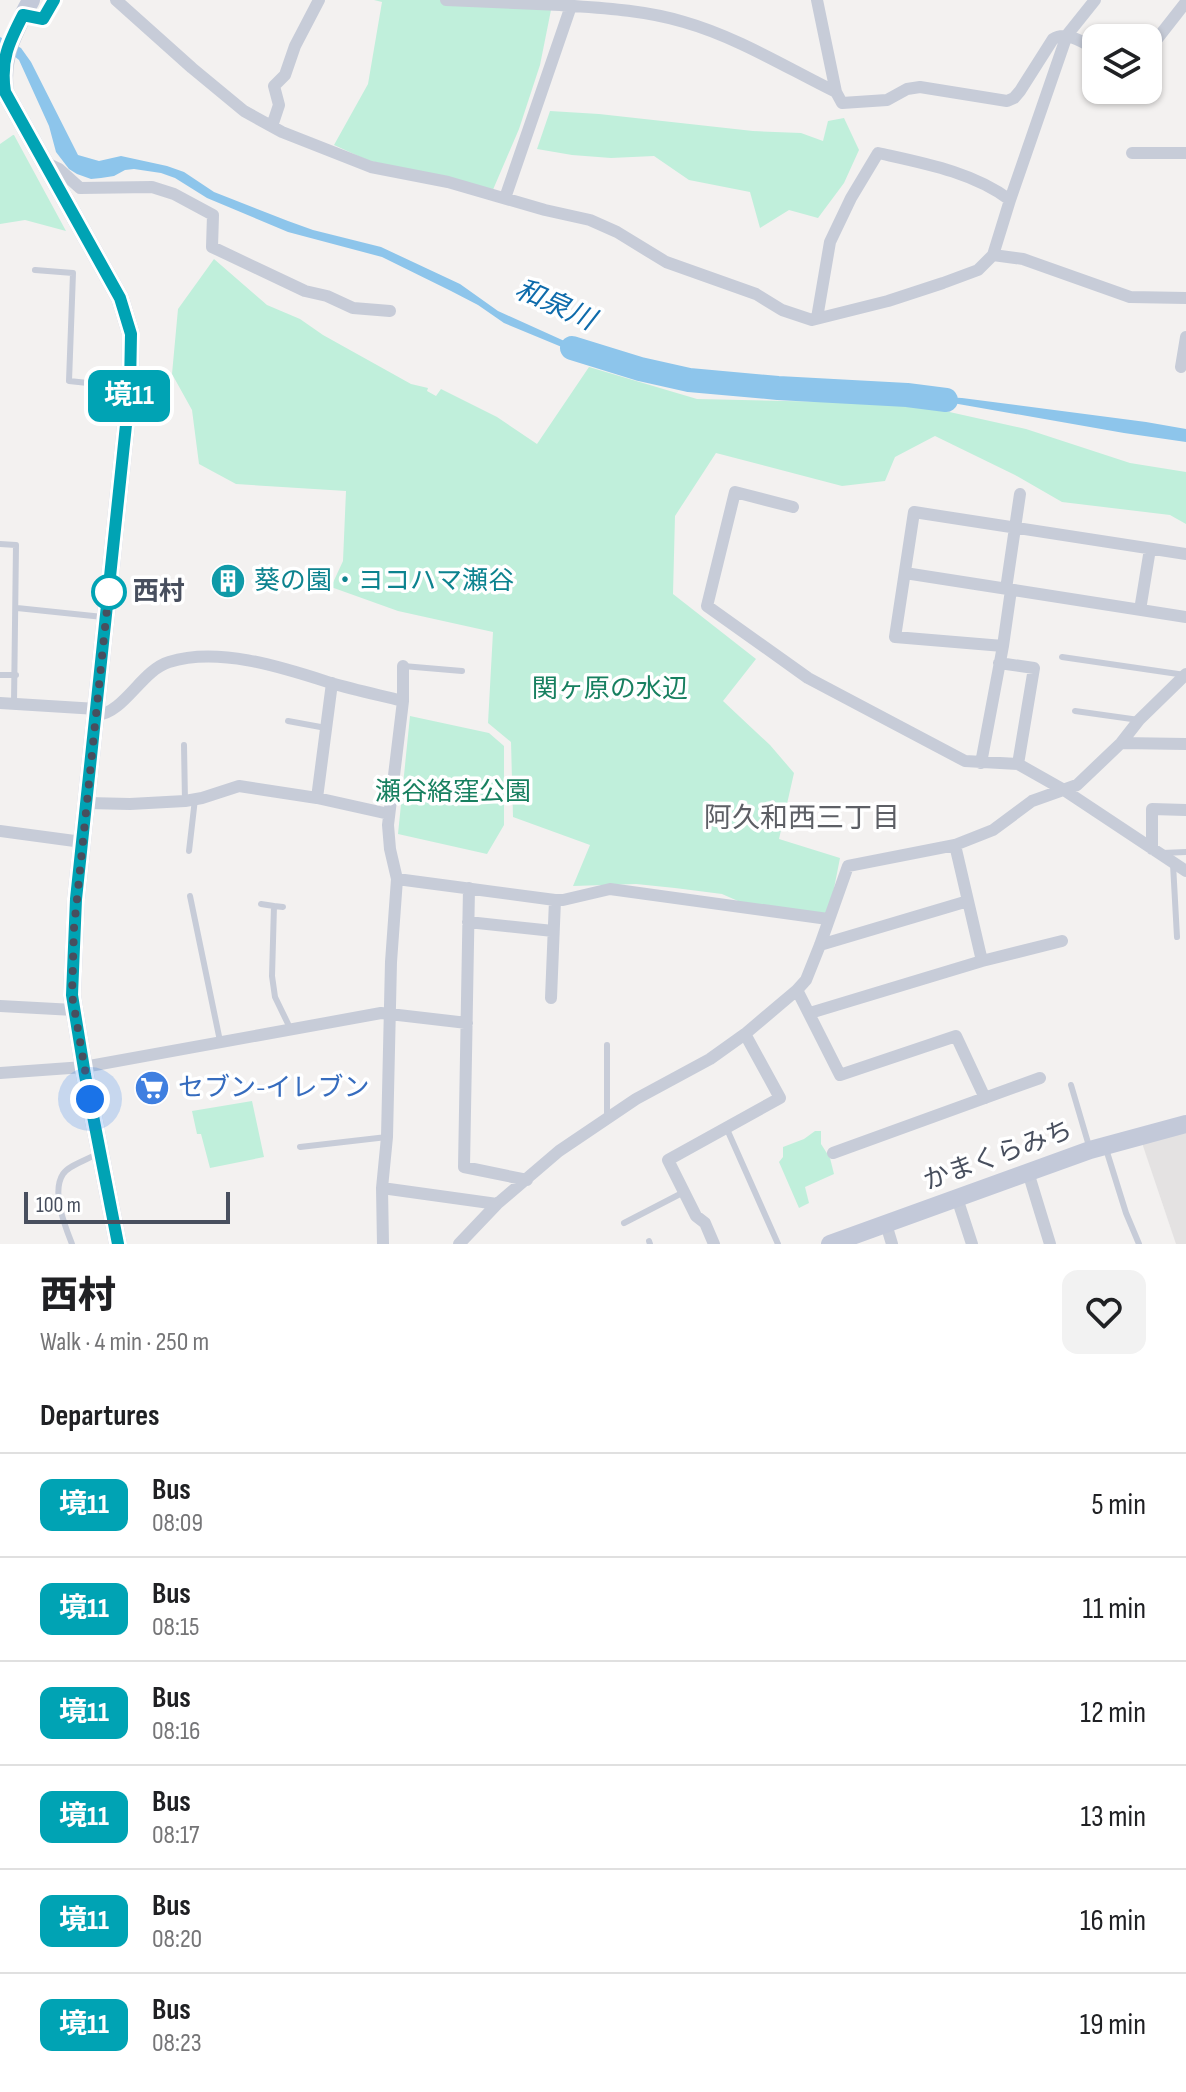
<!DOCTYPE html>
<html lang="en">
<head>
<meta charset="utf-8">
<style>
  body { margin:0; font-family:"Sofia Sans Condensed","Noto Sans JP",sans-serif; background:#f2f2f2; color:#202124; height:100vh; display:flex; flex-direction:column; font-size:30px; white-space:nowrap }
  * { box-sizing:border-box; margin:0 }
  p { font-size:26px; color:#757577 }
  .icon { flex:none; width:44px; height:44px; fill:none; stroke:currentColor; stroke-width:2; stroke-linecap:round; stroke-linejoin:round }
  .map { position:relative; height:1244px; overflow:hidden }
  .details { display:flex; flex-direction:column; background:#fff; flex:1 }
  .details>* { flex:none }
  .badge { padding:0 16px; border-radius:12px; font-size:28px; line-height:52px }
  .fabs { position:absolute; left:1082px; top:24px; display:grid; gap:16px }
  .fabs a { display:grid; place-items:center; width:80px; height:80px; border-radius:16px; background:#fff; box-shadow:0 2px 6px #0004; font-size:40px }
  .scale { position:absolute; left:24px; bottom:20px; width:206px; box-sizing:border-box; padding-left:8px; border:4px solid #484f5e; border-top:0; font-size:22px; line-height:28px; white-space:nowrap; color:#484f5e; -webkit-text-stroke:6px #fff; paint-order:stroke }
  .you { position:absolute; width:40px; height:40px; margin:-20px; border:6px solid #fff; border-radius:50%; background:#1a73e8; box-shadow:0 0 0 12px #1a73e833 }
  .map>.badge { position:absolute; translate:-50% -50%; box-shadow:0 0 0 4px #fff }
  h2 { padding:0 40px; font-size:30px; line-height:72px }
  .round { display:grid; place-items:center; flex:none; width:84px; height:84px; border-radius:16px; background:#f2f2f2 }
  .overview { display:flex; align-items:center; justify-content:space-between; height:136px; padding:0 40px }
  h1 { font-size:38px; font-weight:800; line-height:60px }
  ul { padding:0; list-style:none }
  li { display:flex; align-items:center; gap:24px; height:104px; padding:0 40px; border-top:2px solid #e0e0e0 }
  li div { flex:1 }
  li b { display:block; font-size:30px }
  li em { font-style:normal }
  li .badge { min-width:88px; font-weight:700; text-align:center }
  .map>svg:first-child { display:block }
</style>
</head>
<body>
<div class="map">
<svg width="1186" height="1244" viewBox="0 0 1186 1244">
  <rect width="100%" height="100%" fill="#f3f1f0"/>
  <path fill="#e4e2e2" d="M 1186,1131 L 1186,1244 L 1176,1244 L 1142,1143 Z"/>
  <path fill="#c0efdb" d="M 374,0 L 553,0 L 540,65 L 519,129 L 492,192 L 367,160 L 334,145 L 368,84 L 382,2 Z
    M 550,111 L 599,114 L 753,131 L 801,133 L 823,141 L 828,121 L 844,118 L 859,150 L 844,183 L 818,218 L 789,210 L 760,228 L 750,192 L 689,180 L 654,156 L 611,158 L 572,155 L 537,149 Z
    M 13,135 L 14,135 L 66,231 L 25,220 L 0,224 L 0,144 Z
    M 214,259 L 267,305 L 300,319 L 323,335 L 411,384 L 428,388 L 427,391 L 436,396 L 441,389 L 497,417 L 537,444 L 589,367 L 697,399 L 878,403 L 936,409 L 1026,429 L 1130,463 L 1186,472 L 1186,524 L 1170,515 L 1062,502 L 1015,475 L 935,436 L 895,457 L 885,481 L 842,486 L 716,453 L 675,516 L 673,594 L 756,659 L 723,701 L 770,745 L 794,773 L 779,839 L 840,858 L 828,919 L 754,908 L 722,894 L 675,888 L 636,884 L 573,886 L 590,845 L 513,817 L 511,742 L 488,723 L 493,632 L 398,611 L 331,587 L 343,561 L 346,491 L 236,484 L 199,464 L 192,410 L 172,374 L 178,309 Z
    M 410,716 L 489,733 L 504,746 L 504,825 L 487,854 L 398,834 Z
    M 252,1101 L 264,1157 L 210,1168 L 201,1134 L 197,1134 L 192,1111 Z
    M 815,1131 L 821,1131 L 821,1144 L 830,1158 L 834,1174 L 805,1187 L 809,1203 L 799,1208 L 779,1162 L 783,1157 L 783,1147 L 804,1139 Z"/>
  <path fill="#8dc5eb" d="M 0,37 L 21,48 L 31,62 L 78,155 L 99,161 L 121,156 L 167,166 L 184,172 L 214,192 L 288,221 L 313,230 L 381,247 L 460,284 L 498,311 L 602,358 L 569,350 L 504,323 L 478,305 L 451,291 L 382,257 L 288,232 L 207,198 L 175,178 L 161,173 L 134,169 L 125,170 L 114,176 L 101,178 L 91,179 L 77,174 L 69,169 L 56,152 L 49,126 L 19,60 L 9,52 L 0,48 Z
    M 907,395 L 962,398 L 1146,422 L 1186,429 L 1186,442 L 1124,433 Z"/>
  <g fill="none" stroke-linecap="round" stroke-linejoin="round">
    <path stroke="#8dc5eb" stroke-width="24" d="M 572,348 L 640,369 L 689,380 L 778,388 L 907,395 L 946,400"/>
    <path stroke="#c7ccd8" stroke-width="6" d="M 25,15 L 43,19 L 54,0
      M 35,270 L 73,273 L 69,381 L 126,387
      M 0,544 L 16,545 L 14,703
      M 17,608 L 103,617
      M 1062,657 L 1185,675
      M 403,666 L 462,671
      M 0,675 L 16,675
      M 1075,711 L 1139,720
      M 288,721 L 326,728
      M 184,745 L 185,801
      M 189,851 L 195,799
      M 1162,853 L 1186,852
      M 1173,864 L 1177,937
      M 190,896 L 220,1041
      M 261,904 L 274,906
      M 283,907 L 274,906 L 272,976 L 275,997 L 291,1030
      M 1071,1085 L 1089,1146
      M 607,1117 L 607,1045
      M 726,1127 L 778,1244
      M 300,1147 L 387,1137
      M 1106,1149 L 1126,1213 L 1139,1244
      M 624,1223 L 684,1192
      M 649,1241 L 650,1244
      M 72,1244 C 65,1226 51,1192 63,1174 C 69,1165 87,1160 97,1154"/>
    <path stroke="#c7ccd8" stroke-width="12" d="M 116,0 L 192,68 L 244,111 L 282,132 L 371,167 L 448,182 L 545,210 L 590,220 L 617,232 L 666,262 L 756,294 L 782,310 L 812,320 L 888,301 L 943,283 L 978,270 L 993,255 L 1010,200 L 1067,35 L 1095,0
      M 446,0 L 560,5
      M 562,0 L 560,5 C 602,8 644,10 684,22 C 737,37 787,68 836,92 L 817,0
      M 1148,45 L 1157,39 L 1186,2
      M 836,92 L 842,103 L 887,100 L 907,89 L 920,87 L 1007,101 L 1014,98 L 1020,91 L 1053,39 C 1067,30 1083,43 1096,49
      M 272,126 L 279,105 L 274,86 L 285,75 L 295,46 L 319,0
      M 1132,153 L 1186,153
      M 46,163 L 59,169 L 80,188 L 152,187 L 174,194 L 213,215 L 212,247 L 305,291 L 327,296 L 353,308 L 390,311
      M 505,198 L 571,6
      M 993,255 L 1023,259 L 1130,297 L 1186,298
      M 817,318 L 830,242 L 851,198 L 878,153 C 923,163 973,172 1010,200
      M 1181,367 L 1186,337
      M 793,507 L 735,492 L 707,606 L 808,678 L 965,761 L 1018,764 L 1064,790 L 1186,871
      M 905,573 L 1186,617
      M 1006,589 L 1020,494
      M 1140,610 L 1150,549
      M 1003,646 L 895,637 L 914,512 L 1186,554
      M 999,663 L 1034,668 L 1018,764
      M 0,703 L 97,709
      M 97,715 C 124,713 142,670 169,662 C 219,646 284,668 331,683 C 355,690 379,695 403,701
      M 1121,743 L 1186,744
      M 981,763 L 1003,646 L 1011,590
      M 317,798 L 332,683
      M 87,803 L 130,804 L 185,801 L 202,798 L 239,786 L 317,798 L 389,814
      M 0,831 L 82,842
      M 955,845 L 982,961
      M 1152,849 L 1152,809 L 1186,810
      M 397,879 L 555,900 L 563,900 L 610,889 L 828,919
      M 469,888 L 464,1167 L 527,1180
      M 468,922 L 553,931
      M 820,945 L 968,901
      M 797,990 L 840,1075 L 956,1036 L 985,1098
      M 551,998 L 555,900
      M 0,1006 L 74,1010
      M 810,1013 L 982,961 L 1062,941
      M 0,1073 L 84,1067 L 381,1013 L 467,1023
      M 833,1153 L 1040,1078
      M 1028,1172 L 1050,1244
      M 382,1188 L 497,1204
      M 957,1198 L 972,1244
      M 886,1224 L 892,1244
      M 383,1244 L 382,1188 L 387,1137 L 391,962 L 397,879 L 390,849 L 388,825 L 403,701 L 403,666
      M 459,1244 L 497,1204 L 559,1151 L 636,1099 L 710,1059 L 745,1034 L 797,990 L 806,980 L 820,945 L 848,866 L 955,845 L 993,830 L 1032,801 L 1077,785 L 1121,743 L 1139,720 L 1186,674
      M 714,1244 L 705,1223 L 696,1216 L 668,1160 L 780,1098 L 745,1034"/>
    <path stroke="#c3c9d9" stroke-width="18" d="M 31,0 C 15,31 0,55 5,92 L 120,298 L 131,334 L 130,387 L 76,899 L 72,995 L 85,1075 L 118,1244
      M 830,1244 L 1090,1150 L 1186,1124"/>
  </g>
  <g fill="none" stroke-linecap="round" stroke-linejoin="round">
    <g stroke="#fff" stroke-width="18">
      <path id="line" d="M 54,0 L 43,19 L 23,15 C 9,42 0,60 5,92 L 120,298 L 131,334 L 130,387 L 76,899 L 72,995 L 85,1075 L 118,1244"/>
    </g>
    <use href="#line" stroke="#00a3b4" stroke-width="12"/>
    <path stroke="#484f5e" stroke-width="8" stroke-dasharray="0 14.4" d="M 90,1099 L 72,995 L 74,928 L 109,589 L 109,592"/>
  </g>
  <defs>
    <g id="building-disc" transform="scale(1.8)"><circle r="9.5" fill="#0f9aa8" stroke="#fff"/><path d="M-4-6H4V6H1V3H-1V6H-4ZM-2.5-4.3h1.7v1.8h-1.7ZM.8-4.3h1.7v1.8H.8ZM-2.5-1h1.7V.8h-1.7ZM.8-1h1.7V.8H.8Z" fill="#fff"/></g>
    <g id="supermarket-disc" transform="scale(1.8)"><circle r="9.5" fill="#3f7fe0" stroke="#fff"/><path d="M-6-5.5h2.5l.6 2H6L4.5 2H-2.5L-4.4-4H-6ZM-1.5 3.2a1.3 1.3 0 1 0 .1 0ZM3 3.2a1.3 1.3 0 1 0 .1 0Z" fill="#fff"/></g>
  </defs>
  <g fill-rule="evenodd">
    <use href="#building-disc" x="228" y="581"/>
    <use href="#supermarket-disc" x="152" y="1088"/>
  </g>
  <circle fill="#fff" stroke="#00a3b4" stroke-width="4" cx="109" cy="592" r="16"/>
  <g text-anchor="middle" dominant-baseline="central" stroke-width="7" stroke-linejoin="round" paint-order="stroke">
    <g font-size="26" fill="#0d838f" stroke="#fff" text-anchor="start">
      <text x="254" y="581">葵の園・ヨコハマ瀬谷</text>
    </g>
    <g font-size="26" font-weight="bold" fill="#484f5e" stroke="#fff" text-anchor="start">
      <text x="133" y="592">西村</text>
    </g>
    <g font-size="26" fill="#188060" stroke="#fff">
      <text x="610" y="689">関ヶ原の水辺</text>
      <text x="453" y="792">瀬谷絡窪公園</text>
    </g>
    <g font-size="26" fill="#366cbe" stroke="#fff" text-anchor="start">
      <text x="178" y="1088">セブン-イレブン</text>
    </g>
    <g font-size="26" fill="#484f5e" stroke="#fff">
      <text transform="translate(998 1156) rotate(-20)">かまくらみち</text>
    </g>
    <g font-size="28" font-style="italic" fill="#0e6bab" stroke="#fff">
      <text transform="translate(555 305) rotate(24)">和泉川</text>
    </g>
    <g font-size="28" fill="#5d5f65" stroke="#fff">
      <text x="802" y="818">阿久和西三丁目</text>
    </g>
  </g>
</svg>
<div class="fabs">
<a><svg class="icon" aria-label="layers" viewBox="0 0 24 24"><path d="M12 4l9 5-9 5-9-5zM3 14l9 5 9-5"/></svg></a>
</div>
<div class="scale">100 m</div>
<div class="you" style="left:90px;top:1099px"></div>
<b class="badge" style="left:129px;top:396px;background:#00a3b4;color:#fff">境11</b>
</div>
<section class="details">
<div class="overview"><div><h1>西村</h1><p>Walk · 4 min · 250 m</p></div><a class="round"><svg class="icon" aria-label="heart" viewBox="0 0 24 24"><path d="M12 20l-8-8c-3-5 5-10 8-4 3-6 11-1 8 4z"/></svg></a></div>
<h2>Departures</h2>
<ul>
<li><span class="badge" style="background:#00a3b4;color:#fff">境11</span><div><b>Bus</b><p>08:09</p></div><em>5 min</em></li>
<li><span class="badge" style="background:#00a3b4;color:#fff">境11</span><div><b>Bus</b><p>08:15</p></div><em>11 min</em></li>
<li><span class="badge" style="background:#00a3b4;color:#fff">境11</span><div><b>Bus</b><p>08:16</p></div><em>12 min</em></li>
<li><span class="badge" style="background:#00a3b4;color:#fff">境11</span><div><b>Bus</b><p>08:17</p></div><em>13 min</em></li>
<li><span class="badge" style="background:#00a3b4;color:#fff">境11</span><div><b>Bus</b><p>08:20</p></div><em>16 min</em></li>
<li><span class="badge" style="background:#00a3b4;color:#fff">境11</span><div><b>Bus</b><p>08:23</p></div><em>19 min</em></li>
</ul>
</section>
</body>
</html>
